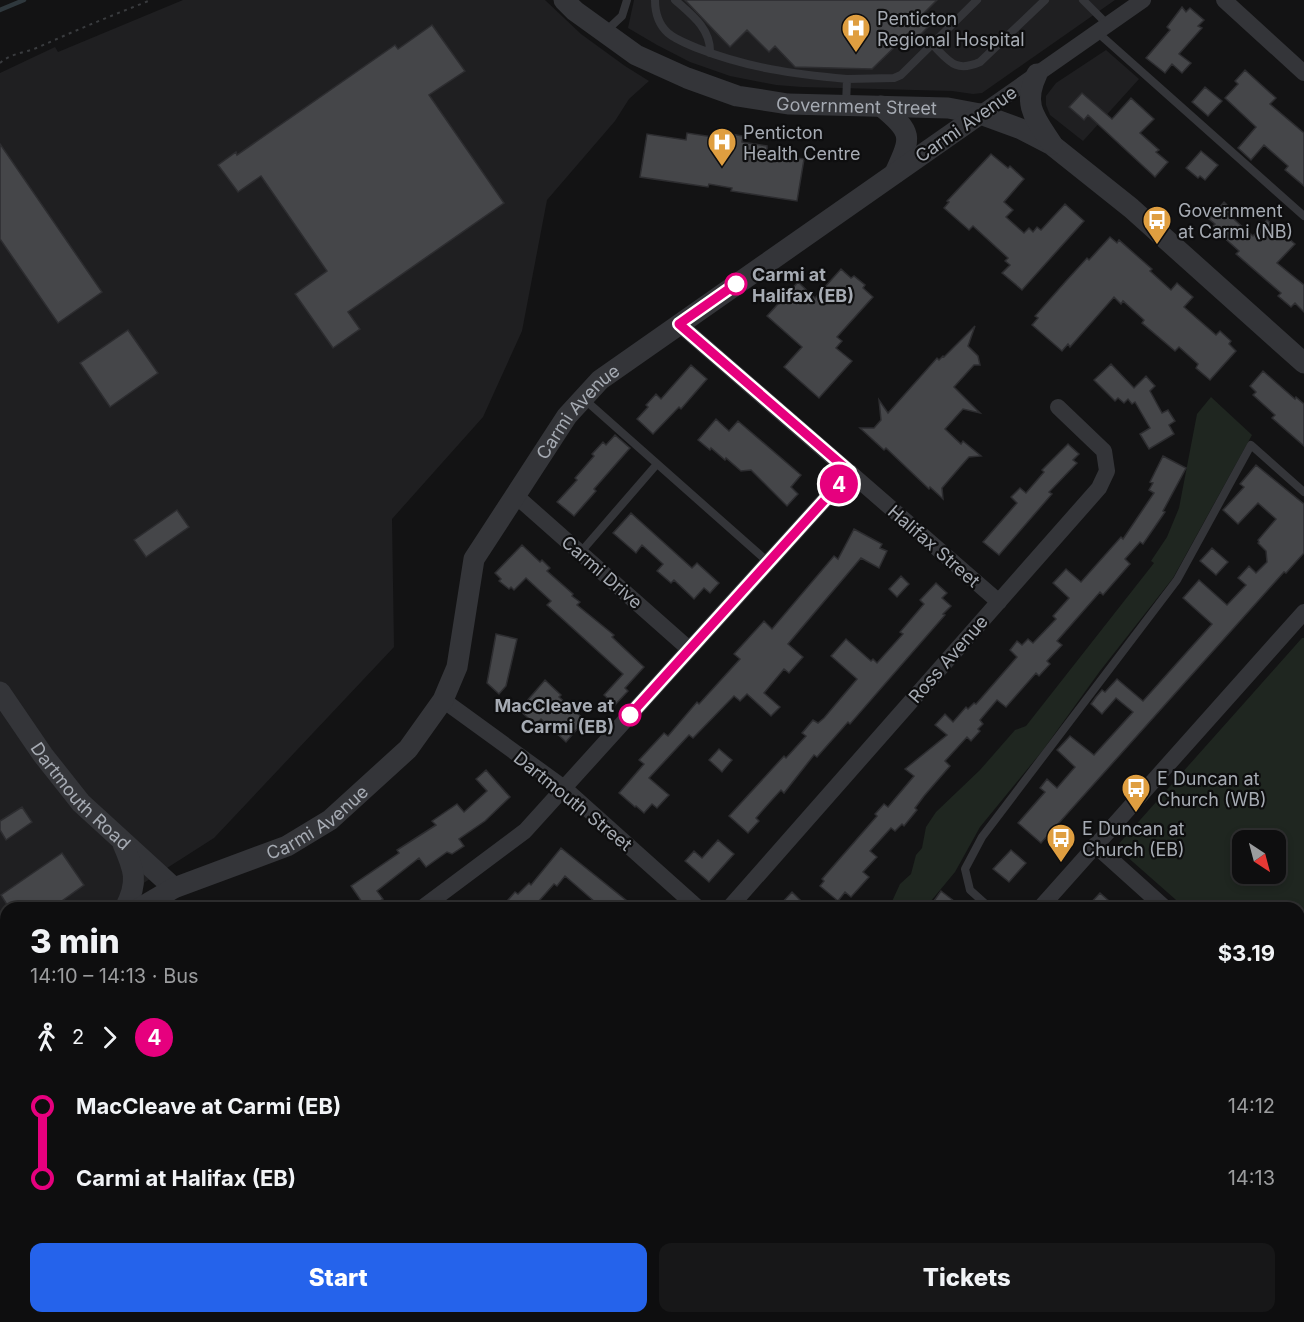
<!DOCTYPE html>
<html lang="en">
<head>
<meta charset="utf-8">
<style>
  body { margin:0; font-family:Inter,sans-serif; background:#171718; color:#f1f3f6; height:100vh; display:flex; flex-direction:column; font-size:22px; white-space:nowrap }
  * { box-sizing:border-box; margin:0 }
  p { font-size:20px; color:#9b9c9e }
  .icon { flex:none; width:33px; height:33px; fill:none; stroke:currentColor; stroke-width:2; stroke-linecap:round; stroke-linejoin:round }
  .map { position:relative; flex:1; overflow:hidden }
  .sheet { position:absolute; left:0px; top:902px; width:1305px; height:422px; display:flex; flex-direction:column; background:#0e0e0f; border-radius:18px 18px 0 0; box-shadow:0 3px 9px #0003,0 0 0 2px #2e2e2f }
  .sheet>* { flex:none }
  .badge { padding:0 12px; border-radius:20px; font-size:21px; line-height:39px }
  .needle { width:39px; rotate:144deg }
  .controls { position:absolute; left:1232px; top:830px; display:grid; gap:12px }
  .controls a { display:grid; place-items:center; width:54px; height:54px; border-radius:12px; background:#0e0e0f; box-shadow:0 3px 9px #0003,0 0 0 2px #2e2e2f; font-size:30px }
  .map>.badge { position:absolute; translate:-50% -50%; box-shadow:0 0 0 3px #fff }
  .legs { display:flex; align-items:center; gap:9px; height:66px; padding:0 30px; font-size:20px }
  .legs p { margin-inline-start:auto }
  .summary { display:flex; align-items:center; justify-content:space-between; height:102px; padding:0 30px }
  h1 { font-size:33px; font-weight:800; line-height:45px }
  .cta { display:flex; gap:12px; margin-top:auto; padding:12px 30px }
  .cta a { flex:1; height:69px; border-radius:12px; background:#2563eb; color:#fff; font-size:24px; font-weight:800; line-height:69px; text-align:center }
  .cta a+a { background:#171718; color:#f1f3f6 }
  ul { padding:0 30px; list-style:none }
  li { display:flex; align-items:center; gap:21px; height:72px; font-size:22px }
  li i { display:grid; place-items:center; width:9px; height:100%; margin:0 8px; background:currentColor }
  li i::after { content:''; width:15px; height:15px; margin:-8px; border:4px solid; border-radius:50%; background:#0e0e0f }
  li p { margin-inline-start:auto }
  li:first-child i { background:linear-gradient(#0000 50%,currentColor 0) }
  li:last-child i { background:linear-gradient(currentColor 50%,#0000 0) }
  .map>svg:first-child { display:block }
</style>
</head>
<body>
<div class="map">
<svg width="1304" height="1322" viewBox="0 0 1304 1322">
  <rect width="100%" height="100%" fill="#131314"/>
  <path fill="#1f1f21" d="M 183,0 L 545,0 L 581,34 L 625,66 L 649,81 L 629,99 L 615,121 L 547,200 L 522,331 L 483,417 L 392,519 L 394,647 L 214,838 L 106,907 L 6,908 L 6,972 L 0,975 L 0,73 L 55,47 L 58,52 Z
    M 634,0 L 1115,0 L 982,93 L 973,94 L 952,91 L 802,87 L 776,85 L 730,76 L 690,62 L 657,45 L 628,28 Z
    M 1106,50 L 1139,79 L 1083,141 L 1050,115 L 1046,105 L 1046,96 L 1056,83 Z"/>
  <path fill="#1f2620" fill-rule="evenodd" d="M 1211,397 L 1252,435 L 1173,578 L 1100,671 L 1043,750 L 980,827 L 955,872 L 926,907 L 889,908 L 900,884 L 911,874 L 916,855 L 922,848 L 926,827 L 936,812 L 980,770 L 1015,730 L 1026,726 L 1154,563 L 1151,561 L 1167,537 L 1179,508 L 1197,414 Z
    M 1302,638 L 1304,638 L 1304,1014 L 1299,1010 L 1299,908 L 1184,907 L 1116,847 ZM 1242,840 L 1275,840 L 1275,873 L 1242,873 Z
    M 784,1317 L 877,1317 L 876,1322 L 783,1322 Z"/>
  <g fill="none" stroke-linecap="round" stroke-linejoin="round">
    <path stroke="#2f383d" stroke-width="4.5" d="M 0,10 L 24,0"/>
  </g>
  <path fill="#454649" stroke="#2d2d30" stroke-width="1.5" d="M 685,0 L 937,0 L 924,13 L 927,16 L 922,20 L 929,26 L 916,39 L 910,32 L 872,69 L 795,67 L 775,46 L 769,52 L 747,30 L 730,47 Z
    M 1182,7 L 1186,12 L 1190,8 L 1204,20 L 1198,26 L 1202,28 L 1179,54 L 1191,63 L 1182,73 L 1172,64 L 1165,73 L 1146,58 L 1170,30 L 1167,27 Z
    M 432,25 L 465,71 L 429,95 L 504,203 L 348,312 L 360,329 L 333,348 L 295,294 L 327,271 L 261,176 L 238,192 L 218,165 L 236,152 L 237,155 L 395,45 L 398,49 Z
    M 1245,70 L 1276,98 L 1270,104 L 1304,133 L 1304,186 L 1285,170 L 1288,166 L 1264,145 L 1251,160 L 1238,148 L 1256,127 L 1225,98 L 1238,84 L 1235,81 Z
    M 1205,87 L 1222,101 L 1208,116 L 1192,102 Z
    M 1082,93 L 1112,119 L 1131,98 L 1154,119 L 1140,133 L 1159,150 L 1156,152 L 1168,162 L 1155,177 L 1088,115 L 1084,120 L 1069,107 Z
    M 714,131 L 743,136 L 742,142 L 767,146 L 767,153 L 804,159 L 797,201 L 731,191 L 732,188 L 709,184 L 708,187 L 640,177 L 647,134 L 686,140 L 687,133 L 713,137 Z
    M 0,144 L 102,292 L 58,323 L 0,239 Z
    M 1201,151 L 1218,165 L 1205,180 L 1200,176 L 1198,178 L 1186,168 Z
    M 991,154 L 1008,168 L 1010,166 L 1024,179 L 1004,202 L 1013,210 L 1006,217 L 1024,233 L 1029,228 L 1033,232 L 1037,227 L 1041,230 L 1065,204 L 1084,221 L 1022,290 L 1002,273 L 1010,265 L 1005,261 L 1008,258 L 973,226 L 969,230 L 944,208 L 949,202 L 947,201 Z
    M 1224,202 L 1232,210 L 1228,214 L 1253,236 L 1267,220 L 1295,244 L 1277,263 L 1304,285 L 1304,312 L 1295,303 L 1291,307 L 1278,296 L 1281,293 L 1236,254 L 1239,251 L 1212,227 L 1215,224 L 1209,219 Z
    M 1110,237 L 1117,243 L 1119,240 L 1136,255 L 1152,269 L 1150,271 L 1171,290 L 1177,283 L 1193,297 L 1184,307 L 1216,335 L 1220,331 L 1231,341 L 1229,344 L 1236,351 L 1210,380 L 1196,368 L 1198,364 L 1179,347 L 1175,351 L 1142,323 L 1144,320 L 1123,301 L 1121,304 L 1114,297 L 1070,347 L 1068,344 L 1062,351 L 1032,325 L 1038,318 L 1035,316 L 1066,281 L 1087,258 L 1089,260 Z
    M 841,269 L 851,278 L 854,276 L 865,285 L 863,288 L 873,297 L 837,337 L 842,341 L 836,348 L 852,361 L 819,398 L 784,367 L 802,347 L 767,316 L 798,282 L 815,298 Z
    M 975,326 L 968,346 L 978,356 L 980,365 L 974,365 L 954,387 L 980,413 L 963,409 L 945,429 L 961,444 L 963,441 L 981,456 L 969,457 L 961,466 L 942,488 L 943,499 L 930,487 L 929,489 L 886,448 L 884,450 L 860,428 L 874,428 L 881,420 L 879,400 L 888,413 L 937,358 L 939,360 L 943,356 L 944,357 Z
    M 128,330 L 158,373 L 110,407 L 80,363 Z
    M 1111,364 L 1134,388 L 1146,376 L 1155,386 L 1150,391 L 1162,413 L 1168,410 L 1175,421 L 1169,425 L 1174,434 L 1149,449 L 1140,434 L 1150,428 L 1135,402 L 1132,404 L 1128,399 L 1124,403 L 1118,398 L 1115,401 L 1094,380 Z
    M 691,365 L 707,379 L 681,409 L 679,407 L 653,434 L 637,419 L 648,407 L 646,405 L 656,394 L 661,399 Z
    M 1263,371 L 1295,399 L 1296,397 L 1304,404 L 1304,446 L 1272,418 L 1275,415 L 1253,395 L 1256,392 L 1250,386 Z
    M 716,419 L 729,431 L 738,421 L 801,475 L 791,487 L 798,494 L 787,506 L 751,470 L 741,471 L 726,458 L 725,460 L 711,448 L 710,450 L 698,440 Z
    M 615,435 L 630,448 L 594,489 L 596,491 L 574,516 L 557,502 L 577,480 L 575,478 L 594,456 L 592,454 L 603,442 L 606,445 Z
    M 1068,444 L 1079,454 L 1073,460 L 1077,463 L 1049,492 L 1052,494 L 999,555 L 983,542 L 1017,503 L 1011,497 L 1020,488 L 1026,493 L 1044,472 L 1042,470 Z
    M 1163,456 L 1186,468 L 1163,511 L 1165,512 L 1143,544 L 1140,542 L 1125,559 L 1130,564 L 1103,595 L 1100,592 L 1057,641 L 1062,645 L 1047,661 L 1050,664 L 1039,676 L 1036,673 L 1006,707 L 997,700 L 980,720 L 983,724 L 978,729 L 980,731 L 971,741 L 967,737 L 945,761 L 950,766 L 924,796 L 915,808 L 917,810 L 904,826 L 902,824 L 895,831 L 891,828 L 870,851 L 877,857 L 863,872 L 869,877 L 851,897 L 845,892 L 838,901 L 820,886 L 824,881 L 822,879 L 877,816 L 875,814 L 884,804 L 888,807 L 914,776 L 905,769 L 947,735 L 935,725 L 945,714 L 953,722 L 966,707 L 968,709 L 974,703 L 976,704 L 1017,657 L 1010,650 L 1017,641 L 1022,645 L 1028,639 L 1033,643 L 1056,619 L 1053,616 L 1069,598 L 1053,583 L 1066,569 L 1081,582 L 1121,537 L 1123,539 L 1154,493 L 1149,490 L 1153,483 L 1150,482 Z
    M 1256,465 L 1304,504 L 1304,553 L 1286,573 L 1284,572 L 1041,843 L 1018,823 L 1045,792 L 1040,788 L 1047,779 L 1057,788 L 1075,767 L 1057,750 L 1070,736 L 1094,755 L 1133,712 L 1116,698 L 1102,714 L 1091,704 L 1096,697 L 1102,690 L 1105,692 L 1117,679 L 1143,701 L 1212,624 L 1183,598 L 1199,580 L 1227,605 L 1246,585 L 1238,578 L 1249,566 L 1256,573 L 1267,562 L 1266,551 L 1258,543 L 1259,542 L 1258,540 L 1276,519 L 1258,503 L 1238,524 L 1223,510 L 1244,487 L 1240,484 Z
    M 177,510 L 189,527 L 146,557 L 134,540 Z
    M 631,513 L 692,568 L 697,563 L 719,583 L 710,593 L 704,588 L 694,599 L 674,580 L 671,583 L 657,571 L 663,564 L 642,545 L 636,553 L 613,533 Z
    M 854,529 L 882,544 L 880,548 L 887,551 L 879,568 L 861,558 L 788,644 L 803,657 L 789,673 L 784,669 L 764,693 L 780,707 L 771,716 L 747,694 L 740,701 L 734,696 L 693,738 L 689,735 L 649,778 L 669,795 L 657,808 L 652,804 L 644,813 L 636,806 L 635,807 L 619,793 L 644,764 L 639,760 L 664,733 L 668,736 L 697,702 L 699,704 L 740,659 L 734,654 L 764,621 L 772,629 L 834,556 L 838,559 Z
    M 522,545 L 540,562 L 542,560 L 550,568 L 547,571 L 573,594 L 572,596 L 580,602 L 577,605 L 614,635 L 612,637 L 644,667 L 625,688 L 628,691 L 615,705 L 604,695 L 623,674 L 547,605 L 551,601 L 526,578 L 514,590 L 511,587 L 509,589 L 499,581 L 501,579 L 495,573 Z
    M 1212,548 L 1228,562 L 1216,575 L 1200,561 Z
    M 901,576 L 909,584 L 897,597 L 889,589 Z
    M 936,583 L 947,593 L 942,598 L 951,606 L 943,614 L 945,615 L 850,724 L 848,722 L 817,757 L 814,755 L 784,793 L 781,790 L 771,801 L 756,818 L 759,821 L 748,833 L 729,816 L 784,756 L 786,758 L 806,736 L 802,733 L 813,720 L 818,723 L 824,718 L 857,679 L 831,656 L 846,639 L 871,661 L 873,659 L 877,663 L 903,634 L 900,632 L 924,604 L 920,600 Z
    M 496,634 L 517,639 L 506,686 L 499,694 L 487,683 Z
    M 545,680 L 561,695 L 559,697 L 585,720 L 566,742 L 541,719 L 536,725 L 519,710 Z
    M 719,749 L 732,760 L 722,772 L 709,760 Z
    M 486,770 L 510,797 L 485,821 L 459,839 L 464,846 L 452,854 L 447,852 L 426,867 L 419,858 L 377,891 L 383,899 L 370,908 L 366,908 L 351,886 L 399,853 L 397,850 L 436,825 L 432,821 L 457,804 L 464,812 L 487,791 L 476,779 Z
    M 22,807 L 32,822 L 6,840 L 0,830 L 0,821 Z
    M 718,840 L 734,854 L 709,882 L 685,861 L 694,851 L 702,858 Z
    M 561,848 L 627,901 L 622,908 L 602,908 L 565,876 L 557,886 L 554,884 L 539,901 L 545,908 L 501,908 L 515,892 L 518,894 L 529,883 L 531,885 Z
    M 1011,850 L 1026,863 L 1009,882 L 993,869 Z
    M 62,853 L 84,885 L 52,908 L 9,908 L 1,895 Z
    M 941,891 L 963,908 L 929,908 Z
    M 792,892 L 808,908 L 777,908 Z
    M 1100,893 L 1117,908 L 1086,908 Z"/>
  <g fill="none" stroke-linecap="round" stroke-linejoin="round">
    <path stroke="#3a3c3f" stroke-width="2" stroke-dasharray="3 4.5" stroke-linecap="butt" d="M 0,63 C 11,53 25,53 39,47 C 76,30 113,15 151,0
      M 382,1322 L 390,1317"/>
    <path stroke="#343539" stroke-width="8" d="M 655,0 C 655,13 658,24 668,33 C 676,40 688,44 697,48 C 748,68 793,74 847,79
      M 675,0 C 692,15 711,29 710,53
      M 1083,0 L 1108,25
      M 606,31 L 622,16 L 627,0
      M 1097,32 L 1304,216
      M 932,44 C 949,61 955,73 980,62 L 1045,0
      M 846,105 L 847,79 L 894,78 L 901,75 L 977,0
      M 584,399 L 768,562
      M 580,553 L 657,464
      M 990,908 L 970,890 L 965,869 L 982,837 L 1177,580 L 1251,445 L 1304,492
      M 1299,1132 L 1304,1134
      M 1210,1317 L 1219,1322"/>
    <path stroke="#343539" stroke-width="16" d="M 1224,0 L 1304,73
      M 980,114 L 1143,0
      M 679,324 L 999,602
      M 515,495 L 689,649
      M 443,700 L 564,788 L 698,908
      M 1095,845 L 1165,908
      M 422,908 L 525,831 L 850,472
      M 729,908 L 1099,488 L 1107,471 L 1104,451 L 1058,407
      M 1040,908 L 1304,612
      M 1299,1025 L 1304,1030
      M 1299,1080 L 1304,1074
      M 0,1179 L 6,1185
      M 1299,1247 L 1304,1250
      M 0,1257 L 6,1251
      M 224,1317 L 227,1322
      M 423,1317 L 427,1322
      M 631,1317 L 635,1322
      M 1008,1317 L 1017,1322
      M 766,1322 L 767,1317
      M 886,1322 L 887,1317
      M 1153,1322 L 1156,1317"/>
    <g stroke="#343539" stroke-width="21">
      <path id="s1" d="M 564,0 L 575,11 L 636,55 L 687,78 L 737,96 L 788,104 L 948,108 L 980,114 L 1021,129 L 1052,145 L 1131,208 L 1304,363"/>
      <path d="M 1037,74 C 1022,105 1035,118 1052,144"/>
      <path d="M 881,106 C 913,133 912,136 895,173"/>
      <path id="s2" d="M 0,692 L 43,755 L 81,803 L 174,888"/>
      <path d="M 123,844 C 134,869 139,882 125,908"/>
      <path id="s3" d="M 140,908 L 174,888 L 287,846 L 330,820 L 408,749 L 443,700 L 457,667 L 474,559 L 567,416 L 600,380 L 980,114"/>
      <path d="M 0,992 L 6,989"/>
    </g>
  </g>
  <g fill="none" stroke-linecap="round" stroke-linejoin="round">
    <g stroke="#fff" stroke-width="14">
      <path id="line-1" d="M 630,715 L 850,472 L 679,324 L 736,284"/>
    </g>
    <use href="#line-1" stroke="#e6007e" stroke-width="9"/>
  </g>
  <defs>
    <g id="hospital-pin" transform="scale(1.5)"><path d="M0 17L-7.5 6A9.5 9.5 0 1 1 7.5 6Z" fill="#df9e40" stroke="#0e0e0f"/><path d="M-5-5h3v3.5h4V-5h3V5h-3V1.5h-4V5h-3Z" fill="#fff"/></g>
    <g id="bus-pin" transform="scale(1.5)"><path d="M0 17L-7.5 6A9.5 9.5 0 1 1 7.5 6Z" fill="#df9e40" stroke="#0e0e0f"/><path d="M-5-6H5V4H4V6H2V4H-2V6H-4V4H-5ZM-3.5-4V0h7V-4ZM-3.5 1.2v1.5H-2V1.2ZM2 1.2v1.5H3.5V1.2Z" fill="#fff"/></g>
  </defs>
  <g fill-rule="evenodd">
    <use href="#hospital-pin" x="856" y="28"/>
    <use href="#hospital-pin" x="722" y="142"/>
    <use href="#bus-pin" x="1157" y="220"/>
    <use href="#bus-pin" x="1136" y="788"/>
    <use href="#bus-pin" x="1061" y="838"/>
  </g>
  <g fill="#fff" stroke="#e6007e" stroke-width="3">
    <circle cx="736" cy="284" r="10"/>
    <circle cx="630" cy="715" r="10"/>
  </g>
  <g text-anchor="middle" dominant-baseline="central" stroke-width="4.5" stroke-linejoin="round" paint-order="stroke">
    <g font-size="18" fill="#a6abb3" stroke="#0e0e0f" text-anchor="start">
      <text x="877" y="18">Penticton<tspan x="877" dy="21">Regional Hospital</tspan></text>
      <text x="743" y="132">Penticton<tspan x="743" dy="21">Health Centre</tspan></text>
      <text x="1178" y="210">Government<tspan x="1178" dy="21">at Carmi (NB)</tspan></text>
      <text x="1157" y="778">E Duncan at<tspan x="1157" dy="21">Church (WB)</tspan></text>
      <text x="1082" y="828">E Duncan at<tspan x="1082" dy="21">Church (EB)</tspan></text>
    </g>
    <g font-size="18" fill="#a6abb3" stroke="#0e0e0f">
      <text stroke="none"><textPath href="#s1" startOffset="320">Government Street</textPath></text>
      <text transform="translate(966 124) rotate(-35)">Carmi Avenue</text>
      <text stroke="none"><textPath href="#s3" startOffset="702">Carmi Avenue</textPath></text>
      <text transform="translate(934 546) rotate(41)">Halifax Street</text>
      <text transform="translate(602 572) rotate(41)">Carmi Drive</text>
      <text transform="translate(948 659) rotate(-49)">Ross Avenue</text>
      <text stroke="none"><textPath href="#s2" startOffset="132">Dartmouth Road</textPath></text>
      <text transform="translate(573 801) rotate(39)">Dartmouth Street</text>
      <text stroke="none"><textPath href="#s3" startOffset="198">Carmi Avenue</textPath></text>
    </g>
    <g font-size="18" font-weight="bold" fill="#a6abb3" stroke="#0e0e0f" text-anchor="start">
      <text x="752" y="274">Carmi at<tspan x="752" dy="21">Halifax (EB)</tspan></text>
      <text x="614" y="705" text-anchor="end">MacCleave at<tspan x="614" dy="21">Carmi (EB)</tspan></text>
    </g>
  </g>
</svg>
<div class="controls">
<a><svg class="needle" viewBox="-14 -14 28 28"><path d="M0-13l5 13h-10z" fill="#e53935"/><path d="M0 13l5-13h-10z" fill="#9b9c9e"/></svg></a>
</div>
<b class="badge" style="left:839px;top:484px;background:#e6007e;color:#fff">4</b>
<section class="sheet">
<div class="summary"><div><h1>3 min</h1><p>14:10 – 14:13 · Bus</p></div><b>$3.19</b></div>
<div class="legs"><svg class="icon" aria-label="walk" viewBox="0 0 24 24"><circle cx="13" cy="4" r="2"/><path d="M13 8l-2 6 4 7M11 14l-3 7M7 12l3-4h3l4 4"/></svg>2<svg class="icon" aria-label="forward" viewBox="0 0 24 24"><path d="M9 5l7 7-7 7"/></svg><b class="badge" style="background:#e6007e;color:#fff">4</b></div>
<ul>
<li><i style="color:#e6007e"></i><b>MacCleave at Carmi (EB)</b><p>14:12</p></li>
<li><i style="color:#e6007e"></i><b>Carmi at Halifax (EB)</b><p>14:13</p></li>
</ul>
<div class="cta"><a>Start</a><a>Tickets</a></div>
</section>
</div>
</body>
</html>
